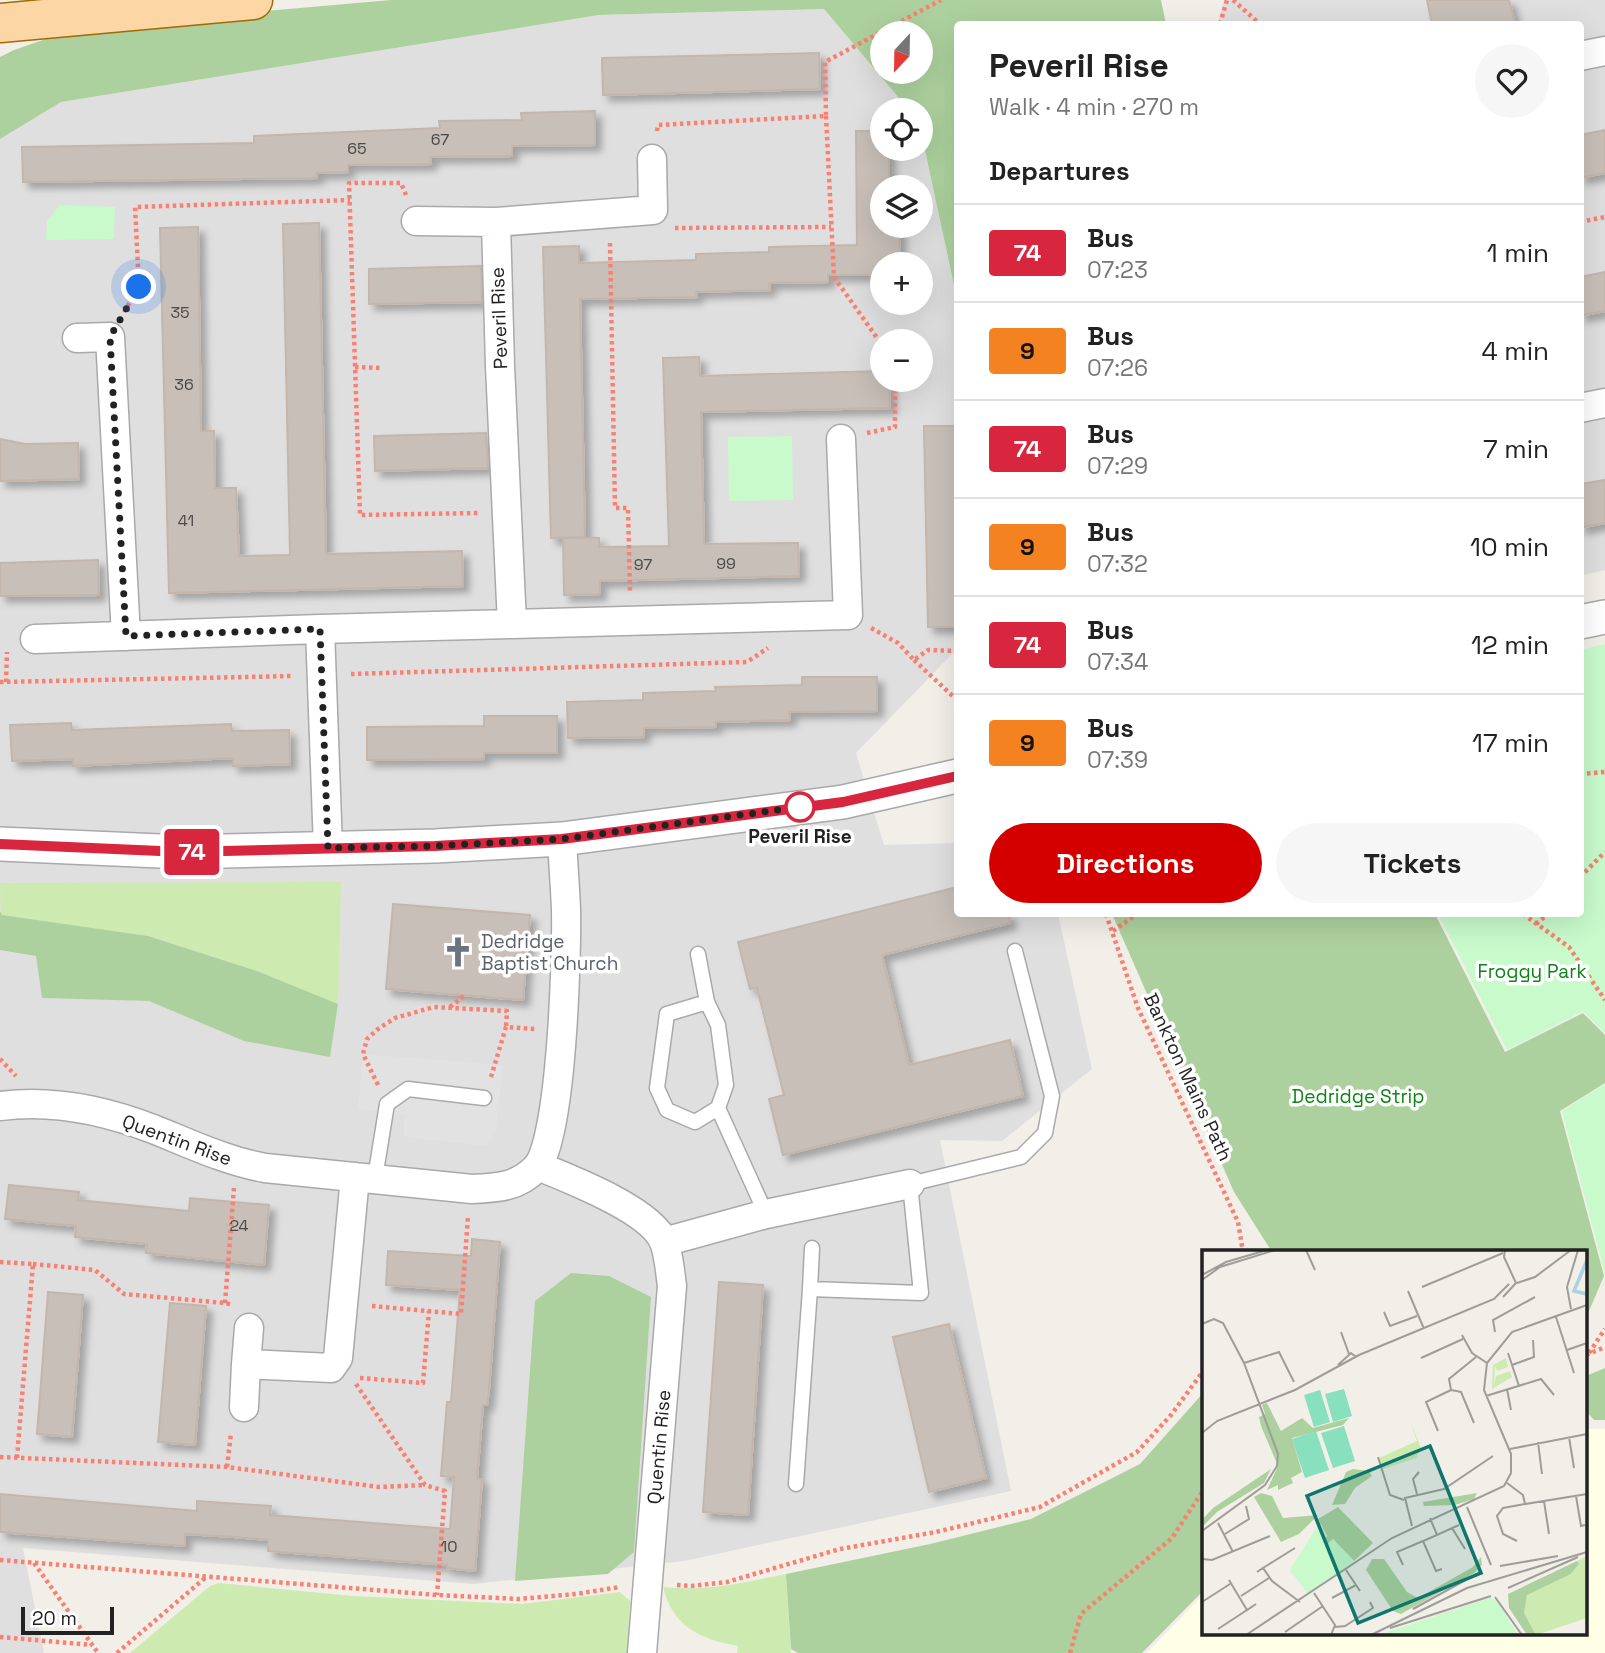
<!DOCTYPE html>
<html lang="en">
<head>
<meta charset="utf-8">
<style>
  body { margin:0; font-family:"Space Grotesk",sans-serif; background:#f6f6f6; color:#222; height:100vh; display:flex; flex-direction:column; font-size:26px; white-space:nowrap }
  * { box-sizing:border-box; margin:0 }
  p { font-size:23px; color:#767676 }
  .icon { flex:none; width:38px; height:38px; fill:none; stroke:currentColor; stroke-width:2; stroke-linecap:round; stroke-linejoin:round }
  .map { position:relative; flex:1; overflow:hidden }
  .panel { position:absolute; left:954px; top:21px; width:630px; height:896px; display:flex; flex-direction:column; background:#fff; border-radius:7px; box-shadow:0 7px 28px #0002 }
  .panel>* { flex:none }
  .badge { padding:0 14px; border-radius:5px; font-size:24px; line-height:46px }
  .needle { width:46px; rotate:202deg }
  .buttons { position:absolute; left:870px; top:21px; display:grid; gap:14px }
  .buttons a { display:grid; place-items:center; width:63px; height:63px; border-radius:50%; background:#fff; box-shadow:0 7px 28px #0002; font-size:35px }
  .scale { position:absolute; left:21px; bottom:18px; width:93px; box-sizing:border-box; padding-left:7px; border:4px solid #222; border-top:0; font-size:19px; line-height:24px; white-space:nowrap; color:#222; -webkit-text-stroke:5px #fff; paint-order:stroke }
  .you { position:absolute; width:35px; height:35px; margin:-18px; border:5px solid #fff; border-radius:50%; background:#1a73e8; box-shadow:0 0 0 10px #1a73e833 }
  .map>.badge { position:absolute; translate:-50% -50%; box-shadow:0 0 0 4px #fff }
  h2 { padding:0 35px; font-size:26px; line-height:63px }
  .round { display:grid; place-items:center; flex:none; width:74px; height:74px; border-radius:37px; background:#f6f6f6 }
  .head { display:flex; align-items:center; justify-content:space-between; height:119px; padding:0 35px }
  h1 { font-size:33px; font-weight:700; line-height:52px }
  .button { display:flex; gap:14px; margin-top:auto; padding:14px 35px }
  .button a { flex:1; height:80px; border-radius:42px; background:#d40000; color:#fff; font-size:28px; font-weight:700; line-height:80px; text-align:center }
  .button a+a { background:#f6f6f6; color:#222 }
  ul { padding:0; list-style:none }
  li { display:flex; align-items:center; gap:21px; height:98px; padding:0 35px; border-top:2px solid #e0e0e0 }
  li div { flex:1 }
  li b { display:block; font-size:26px }
  li em { font-style:normal }
  li .badge { min-width:77px; font-weight:700; text-align:center }
  .map>svg:first-child { display:block }
</style>
</head>
<body>
<div class="map">
<svg width="1605" height="1653" viewBox="0 0 1605 1653">
  <defs>
    <filter id="shadow"><feDropShadow dx="6" dy="6" stdDeviation="3.5" flood-color="#0004"/></filter>
  </defs>
  <rect width="100%" height="100%" fill="#f2efe9"/>
  <path fill="#e0dfdf" fill-rule="evenodd" d="M 1224,0 L 1605,0 L 1605,570 L 1580,576 L 1580,24 L 1218,24 Z
    M 824,9 L 909,110 L 882,110 L 882,149 L 920,149 L 921,132 L 957,299 L 957,649 L 856,753 L 884,845 L 957,843 L 957,914 L 1058,914 L 1092,1069 L 1002,1141 L 940,1140 L 1011,1491 L 684,1561 L 473,1584 L 23,1548 L 44,1653 L 0,1653 L 0,132 L 61,102 L 599,15 ZM 882,187 L 920,187 L 920,226 L 882,226 ZM 882,264 L 920,264 L 920,303 L 882,303 ZM 882,341 L 920,341 L 920,380 L 882,380 Z"/>
  <path fill="#ffffe5" d="M 1586,1429 L 1605,1429 L 1605,1653 L 1147,1653 L 1204,1594 L 1204,1634 L 1586,1634 Z"/>
  <path fill="#cdebb0" d="M 341,882 L 338,1004 L 257,971 L 148,936 L 1,915 L 0,883 Z
    M 786,1574 L 791,1653 L 737,1653 L 738,1646 C 700,1639 673,1627 663,1587 C 705,1592 745,1582 786,1574 Z
    M 219,1583 L 353,1596 L 522,1604 L 620,1592 L 630,1601 L 627,1653 L 130,1653 L 210,1586 Z"/>
  <path fill="#add19e" fill-rule="evenodd" d="M 391,0 L 1161,0 L 1166,24 L 957,24 L 957,299 L 921,132 L 920,110 L 909,110 L 824,9 L 599,15 L 61,102 L 0,139 L 0,57 L 14,50 L 81,27 ZM 882,33 L 920,33 L 920,72 L 882,72 Z
    M 0,911 L 2,915 L 148,936 L 257,971 L 338,1004 L 330,1057 L 244,1041 L 149,1001 L 42,998 L 36,956 L 0,950 Z
    M 1112,914 L 1435,914 L 1505,1052 L 1583,1013 L 1605,1035 L 1605,1083 L 1560,1111 L 1604,1276 L 1586,1318 L 1586,1252 L 1272,1252 L 1234,1192 Z
    M 571,1273 L 609,1276 L 651,1297 L 634,1552 L 608,1574 L 515,1581 L 535,1301 Z
    M 1605,1368 L 1605,1420 L 1594,1420 L 1586,1411 L 1586,1376 Z
    M 1204,1392 L 1204,1590 L 1142,1653 L 798,1653 L 791,1649 L 786,1574 L 930,1544 L 1031,1519 L 1140,1464 Z"/>
  <path fill="#c8facc" d="M 60,205 L 115,207 L 114,239 L 46,240 L 47,221 Z
    M 792,436 L 793,500 L 729,501 L 728,437 Z
    M 1605,644 L 1605,1033 L 1583,1011 L 1507,1050 L 1438,914 L 1580,914 L 1580,650 Z
    M 1605,1084 L 1605,1273 L 1562,1111 Z"/>
  <path fill="#e2e2e2" d="M 363,1054 L 503,1065 L 496,1132 L 486,1146 L 404,1137 L 404,1114 L 358,1109 Z"/>
  <path fill="#c7bfb8" stroke="#c4b6ab" stroke-width="2" filter="url(#shadow)" d="M 1427,0 L 1509,0 L 1515,24 L 1432,24 Z
    M 819,53 L 820,89 L 603,95 L 602,58 Z
    M 595,111 L 595,145 L 512,146 L 512,156 L 430,157 L 431,164 L 348,165 L 348,172 L 317,173 L 317,178 L 23,182 L 22,147 L 254,143 L 254,136 L 440,128 L 439,121 L 522,120 L 521,113 Z
    M 1605,130 L 1605,173 L 1580,178 L 1580,135 Z
    M 856,131 L 882,131 L 882,149 L 889,149 L 889,187 L 882,187 L 882,226 L 899,226 L 900,264 L 882,264 L 882,275 L 828,275 L 828,282 L 769,283 L 770,290 L 696,292 L 697,297 L 580,299 L 585,537 L 551,538 L 543,247 L 579,246 L 579,263 L 696,260 L 696,254 L 769,252 L 769,247 L 857,245 Z
    M 319,223 L 326,554 L 462,551 L 463,586 L 169,593 L 160,228 L 198,227 L 201,431 L 214,431 L 215,488 L 236,488 L 239,556 L 290,555 L 283,224 Z
    M 481,266 L 482,302 L 369,304 L 369,269 Z
    M 1605,272 L 1605,311 L 1580,316 L 1580,277 Z
    M 699,357 L 700,376 L 882,371 L 882,380 L 889,380 L 890,408 L 701,412 L 704,544 L 798,543 L 799,576 L 600,581 L 600,594 L 564,595 L 563,538 L 599,538 L 599,547 L 669,546 L 663,358 Z
    M 924,426 L 957,426 L 957,627 L 928,627 Z
    M 486,433 L 488,468 L 375,471 L 374,436 Z
    M 0,439 L 25,444 L 78,443 L 79,479 L 0,481 Z
    M 1605,480 L 1605,523 L 1580,528 L 1580,484 Z
    M 98,560 L 99,595 L 0,596 L 0,563 Z
    M 802,677 L 877,677 L 877,711 L 790,712 L 790,720 L 716,722 L 716,727 L 644,728 L 644,737 L 568,738 L 567,702 L 643,700 L 643,693 L 716,691 L 715,687 L 802,685 Z
    M 484,716 L 557,716 L 557,753 L 484,753 L 484,759 L 367,760 L 367,727 L 484,726 Z
    M 71,723 L 72,730 L 231,724 L 232,731 L 289,730 L 290,764 L 233,766 L 233,758 L 73,766 L 73,759 L 12,761 L 10,725 Z
    M 957,887 L 957,914 L 1009,914 L 1010,923 L 882,955 L 909,1065 L 1010,1040 L 1023,1096 L 783,1155 L 769,1099 L 784,1095 L 757,988 L 750,989 L 738,942 Z
    M 393,904 L 530,915 L 523,1000 L 386,989 Z
    M 9,1185 L 79,1192 L 78,1200 L 189,1211 L 190,1198 L 269,1205 L 264,1265 L 146,1253 L 147,1244 L 75,1237 L 76,1226 L 5,1219 Z
    M 472,1239 L 500,1242 L 489,1390 L 487,1405 L 483,1405 L 477,1479 L 482,1479 L 475,1571 L 447,1568 L 447,1565 L 268,1551 L 268,1540 L 234,1537 L 185,1534 L 185,1546 L 0,1532 L 0,1494 L 197,1511 L 197,1501 L 271,1506 L 270,1515 L 450,1529 L 454,1477 L 441,1476 L 447,1402 L 451,1402 L 460,1290 L 386,1285 L 388,1251 L 471,1256 Z
    M 719,1282 L 763,1285 L 748,1515 L 703,1512 Z
    M 48,1292 L 83,1295 L 72,1437 L 37,1434 Z
    M 170,1303 L 206,1306 L 195,1445 L 158,1442 Z
    M 949,1324 L 986,1478 L 929,1492 L 893,1337 Z"/>
  <g fill="none" stroke-linecap="round" stroke-linejoin="round">
    <g stroke="#a9a9a9" stroke-width="17">
      <path id="service" d="M 698,954 L 707,1002 L 718,1025 L 726,1085 L 718,1108 L 695,1122 L 667,1110 L 657,1088 L 667,1014 L 707,1002
        M 718,1108 L 766,1214
        M 375,1178 L 387,1104 L 408,1089 L 484,1098
        M 810,1289 L 812,1248
        M 796,1484 L 810,1289 L 921,1293 L 910,1184 L 1021,1157 L 1045,1133 L 1052,1096 L 1015,951"/>
    </g>
    <g stroke="#a9a9a9" stroke-width="31">
      <path id="minor" d="M 1580,56 L 1605,51
        M 496,222 L 653,210 L 652,159
        M 77,338 L 110,337 L 126,636
        M 1580,408 L 1605,403
        M 512,624 L 848,615 L 841,439
        M 320,629 L 512,624 L 500,366 L 496,222 L 416,221
        M 35,639 L 320,629 L 328,848
        M 0,1106 C 53,1099 104,1110 153,1129 C 191,1144 226,1161 265,1168 L 472,1189 C 497,1188 518,1187 536,1168 C 562,1141 567,953 566,909 C 565,885 563,862 562,839
        M 538,1166 C 570,1179 651,1210 664,1242 C 669,1255 670,1272 672,1286 L 642,1653
        M 664,1242 L 766,1214 L 910,1184
        M 246,1364 L 249,1328
        M 244,1407 L 246,1364 L 331,1368 L 338,1358 L 355,1177"/>
    </g>
    <g stroke="#a9a9a9" stroke-width="36">
      <path id="tertiary" d="M 1580,622 L 1605,617
        M 0,844 L 183,852 L 435,846 L 562,839 L 843,802 L 957,776"/>
    </g>
    <g stroke="#a06b00" stroke-width="41">
      <path id="primary" d="M 0,23 L 253,0"/>
    </g>
    <path stroke="#fa8072" stroke-width="4.5" stroke-dasharray="3.5 3.5" stroke-linecap="butt" d="M 1233,0 L 1260,24
      M 1220,24 L 1227,0
      M 826,116 L 834,277 L 882,345
      M 657,131 L 658,125 L 826,116 L 825,62 L 941,0
      M 406,195 L 401,183 L 349,183 L 360,515 L 479,513
      M 1580,222 L 1605,217
      M 675,228 L 831,227
      M 610,243 L 615,508 L 628,508 L 630,592
      M 124,312 L 139,287 L 135,207 L 350,200
      M 355,367 L 381,368
      M 867,433 L 895,427 L 895,380
      M 871,628 L 898,643 L 914,660 L 928,650 L 957,651
      M 914,660 L 957,700
      M 351,674 L 747,662 L 768,648
      M 0,682 L 293,676
      M 6,682 L 7,652
      M 1580,774 L 1605,772
      M 1580,877 L 1605,852
      M 1106,914 L 1138,1008 L 1238,1222 L 1243,1252
      M 1523,914 L 1569,947 L 1605,1000
      M 1536,924 L 1548,914
      M 1113,931 L 1137,914
      M 450,1007 L 465,995
      M 0,1059 L 16,1076
      M 491,1077 L 506,1027 L 535,1029
      M 378,1085 L 363,1054 L 367,1039 L 378,1029 L 395,1018 L 434,1007 L 507,1011 L 506,1027
      M 0,1262 L 33,1264 L 17,1458
      M 33,1264 L 95,1270 L 124,1294 L 225,1303 L 233,1305
      M 225,1303 L 234,1188
      M 372,1306 L 461,1314 L 468,1216
      M 1589,1353 L 1605,1329
      M 1586,1355 L 1605,1347
      M 360,1378 L 423,1383 L 429,1311
      M 356,1384 L 425,1485 L 445,1491 L 437,1595
      M 0,1457 L 227,1467 L 379,1487 L 425,1485
      M 227,1467 L 231,1433
      M 0,1560 L 437,1595 L 519,1599 L 576,1594 L 620,1587
      M 34,1563 L 98,1653
      M 677,1585 L 691,1586 L 727,1582 L 840,1549 L 936,1532 L 1040,1507 L 1137,1452 L 1171,1415 L 1204,1370
      M 0,1637 L 92,1645
      M 117,1653 L 205,1578
      M 1070,1653 L 1081,1614 L 1172,1538 L 1204,1489"/>
    <use href="#service" stroke="#fff" stroke-width="14"/>
    <use href="#minor" stroke="#fff" stroke-width="28"/>
    <use href="#tertiary" stroke="#fff" stroke-width="33"/>
    <use href="#primary" stroke="#fcd6a4" stroke-width="38"/>
  </g>
  <g fill="none" stroke-linecap="round" stroke-linejoin="round">
    <g stroke="#fff" stroke-width="16">
      <path id="line" d="M 0,844 L 183,852 L 435,846 L 562,839 L 843,802 L 957,776"/>
    </g>
    <use href="#line" stroke="#d7263d" stroke-width="10"/>
    <path stroke="#222" stroke-width="7" stroke-dasharray="0 12.6" d="M 139,287 L 110,337 L 126,636 L 320,629 L 328,848 L 435,846 L 562,839 L 800,807"/>
  </g>
  <defs>
    <g id="church-bare" transform="scale(2.415)"><path d="M-1.2-6h2.4v3.5h3.3v2.4h-3.3V6h-2.4V-.1h-3.3v-2.4h3.3Z" fill="#6b7280" stroke="#fff" stroke-width="2.5" paint-order="stroke"/></g>
  </defs>
  <g fill-rule="evenodd">
    <use href="#church-bare" x="458" y="952"/>
  </g>
  <circle fill="#fff" stroke="#d7263d" stroke-width="3.5" cx="800" cy="807" r="14"/>
  <g text-anchor="middle" dominant-baseline="central" stroke-width="7" stroke-linejoin="round" paint-order="stroke">
    <g font-size="16" fill="#4b4948">
      <text x="440" y="139">67</text>
      <text x="357" y="148">65</text>
      <text x="180" y="312">35</text>
      <text x="184" y="384">36</text>
      <text x="186" y="520">41</text>
      <text x="726" y="563">99</text>
      <text x="643" y="564">97</text>
      <text x="239" y="1225">24</text>
      <text x="449" y="1546">10</text>
    </g>
    <g font-size="19" fill="#222" stroke="#fff">
      <text transform="translate(499 318) rotate(-92)">Peveril Rise</text>
      <text transform="translate(1188 1077) rotate(65)">Bankton Mains Path</text>
      <text transform="translate(177 1140) rotate(20)">Quentin Rise</text>
      <text transform="translate(659 1447) rotate(-85)">Quentin Rise</text>
    </g>
    <g font-size="19" font-weight="bold" fill="#222" stroke="#fff">
      <text x="800" y="836">Peveril Rise</text>
    </g>
    <g font-size="19" fill="#5b616d" stroke="#fff" text-anchor="start">
      <text x="481" y="941">Dedridge<tspan x="481" dy="22">Baptist Church</tspan></text>
    </g>
    <g font-size="19" fill="#0c8416" stroke="#fff">
      <text x="1532" y="971">Froggy Park</text>
      <text x="1358" y="1096">Dedridge Strip</text>
    </g>
  </g>
  <g transform="translate(1202 1250)">
    <rect width="385" height="385" fill="#f2efe9"/>
    <path d="M 304,108 L 306,117 L 295,121 L 293,116 L 292,137 L 294,126 L 308,121 L 310,127 L 290,139 L 291,115 ZM 208,171 L 219,198 L 214,208 L 181,219 L 177,208 L 215,191 ZM 385,306 L 385,368 L 334,385 L 322,363 L 325,344 L 369,324 L 377,314 L 375,311 Z" fill="#cdebb0"/>
    <path d="M 65,153 L 79,181 L 100,168 L 111,178 L 147,168 L 141,175 L 90,188 L 100,222 L 89,228 L 91,233 L 76,240 L 76,235 L 65,240 L 76,216 L 59,176 L 57,167 L 63,164 L 60,155 ZM 69,219 L 62,233 L 15,262 L 0,277 L 0,270 L 11,258 ZM 151,219 L 167,221 L 170,226 L 153,238 L 143,254 L 130,255 L 144,222 ZM 59,243 L 70,246 L 81,268 L 116,265 L 97,284 L 79,292 L 52,247 ZM 275,243 L 272,249 L 253,255 L 222,256 L 221,252 ZM 136,257 L 171,293 L 152,311 L 131,289 L 126,294 L 121,292 L 125,286 L 116,269 ZM 279,307 L 280,315 L 272,323 L 199,364 L 191,361 L 164,320 L 170,309 L 182,309 L 205,342 L 216,348 L 271,317 ZM 375,311 L 377,314 L 369,324 L 325,345 L 322,363 L 334,385 L 325,385 L 307,358 L 306,344 Z" fill="#add19e"/>
    <path d="M 116,275 L 125,286 L 121,292 L 126,294 L 131,289 L 152,312 L 106,344 L 88,320 ZM 288,348 L 295,351 L 316,385 L 176,385 Z" fill="#c8facc"/>
    <path d="M 142,139 L 150,166 L 131,172 L 123,144 ZM 118,140 L 128,172 L 112,177 L 102,145 ZM 142,176 L 153,211 L 131,218 L 119,183 ZM 114,181 L 127,220 L 103,228 L 90,189 Z" fill="#88e0be"/>
    <path fill="none" stroke="#aad3df" stroke-width="3.5" d="M 385,10 L 372,41 L 385,44"/>
    <path fill="none" stroke="#9f9d99" stroke-width="2" d="M 104,0 L 113,20M 0,25 L 24,12 L 65,0M 0,30 L 18,17 L 73,0M 315,33 L 333,27 L 369,0M 220,37 L 301,3M 206,41 L 222,79M 301,47 L 314,33 L 302,7 L 303,0M 369,59 L 365,37 L 376,0M 182,62 L 188,76 L 215,66M 354,67 L 372,123M 0,74 L 12,69 L 21,73 L 42,113 L 76,204 L 75,216 L 63,235 L 0,281M 139,82 L 147,104M 293,82 L 291,70 L 333,47M 260,85 L 270,103 L 285,113M 365,100 L 385,93M 306,103 L 317,136M 219,108 L 261,89M 42,113 L 77,102 L 92,132M 136,115 L 149,103 L 154,107M 310,115 L 332,107 L 331,90M 305,139 L 309,160M 284,146 L 339,129 L 352,145M 272,173 L 259,142 L 249,140 L 247,129 L 274,107M 236,181 L 224,152 L 249,140M 0,183 L 15,171 L 93,140 L 157,105 L 292,49 L 307,34M 367,187 L 372,218M 336,192 L 340,224M 308,199 L 385,184M 176,207 L 188,245 L 202,250M 305,233 L 321,245 L 323,254 L 385,244M 215,244 L 211,229 L 217,222M 374,246 L 379,276 L 383,275M 342,251 L 347,284M 265,257 L 289,315M 228,268 L 235,285 L 257,275M 16,273 L 31,302M 210,276 L 203,248 L 242,239 L 291,206M 250,278 L 263,299M 23,284 L 47,269 L 44,256M 235,285 L 221,291 L 234,321 L 240,319M 315,291 L 301,284 L 295,266 L 301,258 L 323,254M 0,309 L 10,310 L 68,286M 201,315 L 195,302 L 221,291M 298,316 L 356,306M 61,318 L 93,298M 144,320 L 158,341M 55,322 L 61,318 L 70,331 L 98,352M 27,330 L 45,360 L 54,354M 306,338 L 376,307M 112,343 L 133,375 L 129,385M 39,346 L 67,328M 293,347 L 320,385M 130,348 L 154,335M 0,352 L 28,334M 211,359 L 280,321M 133,377 L 143,376 L 171,358 L 168,352M 188,378 L 289,346M 16,379 L 45,360M 83,382 L 121,356M 44,385 L 190,288 L 302,236 L 309,223 L 309,204 L 282,140 L 285,113 L 310,82 L 385,55M 169,385 L 265,338 L 385,302"/>
    <path fill="#0f766e" fill-opacity="0.15" stroke="#0f766e" stroke-width="3.5" d="M 228,196 L 279,323 L 156,373 L 105,246 Z"/>
    <rect width="385" height="385" fill="none" stroke="#222" stroke-width="3.5"/>
  </g>
</svg>
<div class="buttons">
<a><svg class="needle" viewBox="-14 -14 28 28"><path d="M0-13l5 13h-10z" fill="#e53935"/><path d="M0 13l5-13h-10z" fill="#767676"/></svg></a>
<a><svg class="icon" aria-label="locate" viewBox="0 0 24 24"><circle cx="12" cy="12" r="6"/><path d="M12 2v4M12 18v4M2 12h4M18 12h4"/></svg></a>
<a><svg class="icon" aria-label="layers" viewBox="0 0 24 24"><path d="M12 4l9 5-9 5-9-5zM3 14l9 5 9-5"/></svg></a>
<a>+</a>
<a>−</a>
</div>
<div class="scale">20 m</div>
<div class="you" style="left:139px;top:287px"></div>
<b class="badge" style="left:192px;top:852px;background:#d7263d;color:#fff">74</b>
<section class="panel">
<div class="head"><div><h1>Peveril Rise</h1><p>Walk · 4 min · 270 m</p></div><a class="round"><svg class="icon" aria-label="heart" viewBox="0 0 24 24"><path d="M12 20l-8-8c-3-5 5-10 8-4 3-6 11-1 8 4z"/></svg></a></div>
<h2>Departures</h2>
<ul>
<li><span class="badge" style="background:#d7263d;color:#fff">74</span><div><b>Bus</b><p>07:23</p></div><em>1 min</em></li>
<li><span class="badge" style="background:#f58220;color:#111">9</span><div><b>Bus</b><p>07:26</p></div><em>4 min</em></li>
<li><span class="badge" style="background:#d7263d;color:#fff">74</span><div><b>Bus</b><p>07:29</p></div><em>7 min</em></li>
<li><span class="badge" style="background:#f58220;color:#111">9</span><div><b>Bus</b><p>07:32</p></div><em>10 min</em></li>
<li><span class="badge" style="background:#d7263d;color:#fff">74</span><div><b>Bus</b><p>07:34</p></div><em>12 min</em></li>
<li><span class="badge" style="background:#f58220;color:#111">9</span><div><b>Bus</b><p>07:39</p></div><em>17 min</em></li>
</ul>
<div class="button"><a>Directions</a><a>Tickets</a></div>
</section>
</div>
</body>
</html>
